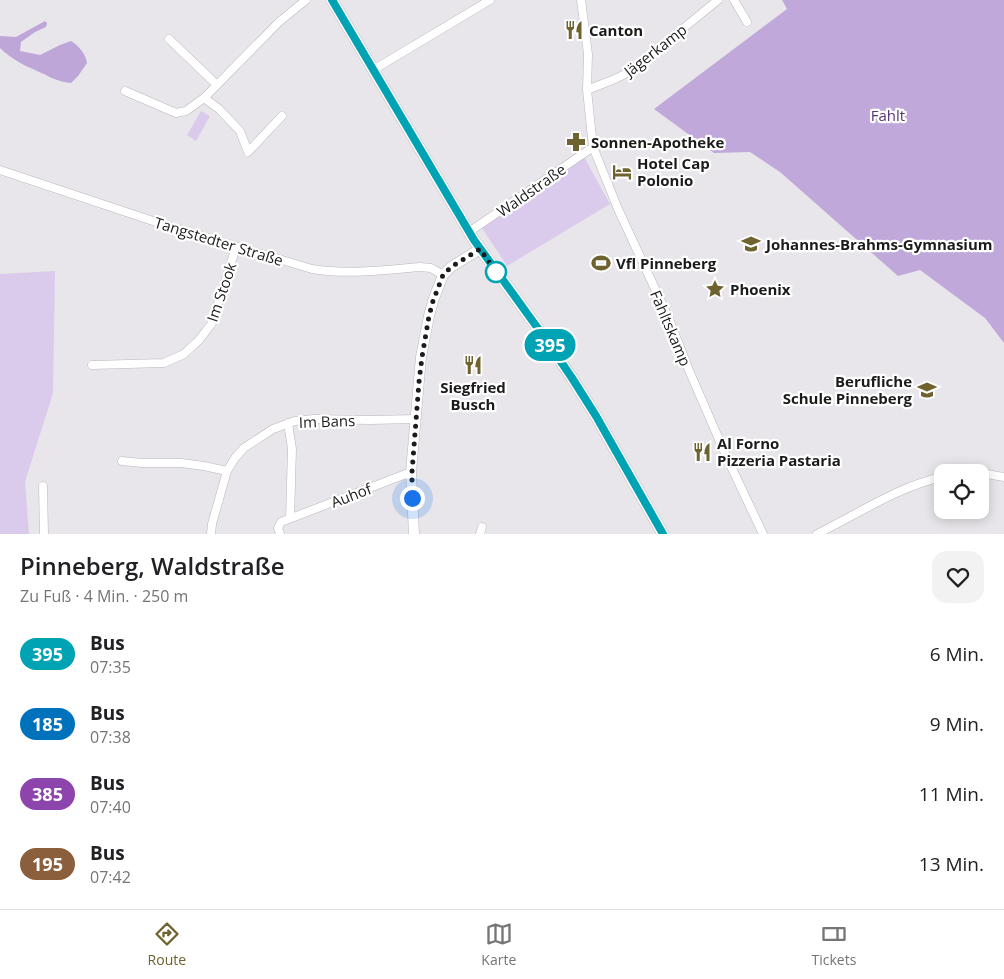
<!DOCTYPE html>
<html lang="de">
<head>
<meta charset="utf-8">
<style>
  body { margin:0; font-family:"Open Sans",sans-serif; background:#f2f2f2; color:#202124; height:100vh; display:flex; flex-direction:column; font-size:19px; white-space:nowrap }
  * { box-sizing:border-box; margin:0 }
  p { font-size:16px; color:#757577 }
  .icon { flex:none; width:28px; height:28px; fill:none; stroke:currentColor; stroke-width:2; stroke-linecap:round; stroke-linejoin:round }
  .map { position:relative; height:534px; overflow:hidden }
  .side { display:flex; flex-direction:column; background:#fff; flex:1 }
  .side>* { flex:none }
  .badge { padding:0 10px; border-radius:16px; font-size:18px; line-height:32px }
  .buttons { position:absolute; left:934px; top:464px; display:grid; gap:10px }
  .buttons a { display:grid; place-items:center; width:55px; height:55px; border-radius:10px; background:#fff; box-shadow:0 2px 12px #0003; font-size:25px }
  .you { position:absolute; width:25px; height:25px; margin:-12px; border:4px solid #fff; border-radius:50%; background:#1a73e8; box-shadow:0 0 0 8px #1a73e833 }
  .map>.badge { position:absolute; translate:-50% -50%; box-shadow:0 0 0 2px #fff }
  .round { display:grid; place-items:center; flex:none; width:52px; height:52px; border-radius:15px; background:#f2f2f2 }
  .headline { display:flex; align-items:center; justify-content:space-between; height:85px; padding:0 20px }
  h1 { font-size:24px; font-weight:600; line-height:38px }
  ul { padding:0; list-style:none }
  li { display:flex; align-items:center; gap:15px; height:70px; padding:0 20px }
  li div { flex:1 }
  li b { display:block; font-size:19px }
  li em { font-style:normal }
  li .badge { min-width:55px; font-weight:700; text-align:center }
  .tab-bar { display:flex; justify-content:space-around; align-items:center; height:70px; border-top:1px solid #e0e0e0; background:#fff; font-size:14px; color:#757577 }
  .tab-bar a { display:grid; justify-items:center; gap:2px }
  .tab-bar .selected { color:#6e622f }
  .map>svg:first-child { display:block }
</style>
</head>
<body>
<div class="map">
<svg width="1004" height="534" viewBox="0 0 1004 534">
  <rect width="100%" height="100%" fill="#e8e6ea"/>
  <path fill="#dacbed" d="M 201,111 L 210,116 L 196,141 L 187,135 Z
    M 584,157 L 610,204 L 507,266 L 482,228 Z
    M 55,271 L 53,393 L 25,482 L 29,534 L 0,534 L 0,274 Z"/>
  <path fill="#c0a8db" d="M 782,0 L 1004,0 L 1004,343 L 985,318 L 920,270 L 898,276 L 780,172 L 750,152 L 714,153 L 654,109 L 787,9 Z"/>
  <path fill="#bea6d9" d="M 45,21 L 47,23 L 46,27 L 35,32 L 21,42 L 20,51 L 40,55 L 60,45 L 71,41 C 79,46 86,54 87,63 L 78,76 L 71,83 C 61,82 53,79 44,74 C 28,67 13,61 0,48 L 0,36 L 16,37 Z"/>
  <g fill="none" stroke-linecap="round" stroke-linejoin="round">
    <g stroke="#b9b7bb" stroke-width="9">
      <path id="minor" d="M 581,0 L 588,54 L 587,90 L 593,147 L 618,209 L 669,319 L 688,368 L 728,460 L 763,534
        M 734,0 L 747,22
        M 169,39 L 217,85
        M 373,70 L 490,0
        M 587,90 L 615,79 L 631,71 L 718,0
        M 125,91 L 176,113 L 186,111 L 204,98 L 279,22 L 306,0
        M 204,98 L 219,109 L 240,131 L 248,152 L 282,116
        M 0,170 L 165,225 L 312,269 C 348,275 384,270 420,267 L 431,268 L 443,275
        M 469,232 L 593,147
        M 92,365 L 164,363 L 184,354 L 199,340 L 212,323 L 236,247
        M 288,423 L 292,449 L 290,518
        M 122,461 L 142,463 L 181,463 L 204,466 L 227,471
        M 980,474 L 987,474 L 1004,477
        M 43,486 L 44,534
        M 211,534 L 212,524 L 227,471 L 235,458 L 244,448 L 273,429 L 295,421 L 314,419 L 370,420 L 416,419
        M 280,534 L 278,528 L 281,522 L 411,472
        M 480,534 L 482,527
        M 817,534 C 858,514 897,487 942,477"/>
    </g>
    <g stroke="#b9b7bb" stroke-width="11">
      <path id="tertiary" d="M 414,534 L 411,472 L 421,357 L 429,316 L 433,301 L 443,275 L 451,267 L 480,249"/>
    </g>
    <g stroke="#b9b7bb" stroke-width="12">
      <path id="secondary" d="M 332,0 L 474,240 L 542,334 L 572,378 L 596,416 L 663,534"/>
    </g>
    <use href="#minor" stroke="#fff" stroke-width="8"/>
    <use href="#tertiary" stroke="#fff" stroke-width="10"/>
    <use href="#secondary" stroke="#e8dff3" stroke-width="11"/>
  </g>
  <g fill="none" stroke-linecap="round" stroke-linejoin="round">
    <g stroke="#fff" stroke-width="11">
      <path id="line" d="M 332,0 L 474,240 L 542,334 L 572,378 L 596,416 L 663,534"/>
    </g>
    <use href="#line" stroke="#00a3b4" stroke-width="8"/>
    <path stroke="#1c1b1c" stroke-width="5" stroke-dasharray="0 9" d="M 412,498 L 412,472 L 419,382 L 422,357 L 429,316 L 433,301 L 443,275 L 451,267 L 480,249 L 496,272"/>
  </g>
  <defs>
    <g id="restaurant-bare" transform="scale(1.5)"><path d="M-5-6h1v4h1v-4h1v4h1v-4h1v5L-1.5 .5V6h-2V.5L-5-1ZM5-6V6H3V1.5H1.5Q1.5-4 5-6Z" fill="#6e622f" stroke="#fff" stroke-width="2.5" paint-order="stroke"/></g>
    <g id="pharmacy-bare" transform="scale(1.5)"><path d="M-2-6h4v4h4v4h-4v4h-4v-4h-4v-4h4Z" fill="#6e622f" stroke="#fff" stroke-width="2.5" paint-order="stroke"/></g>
    <g id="hotel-bare" transform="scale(1.5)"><path d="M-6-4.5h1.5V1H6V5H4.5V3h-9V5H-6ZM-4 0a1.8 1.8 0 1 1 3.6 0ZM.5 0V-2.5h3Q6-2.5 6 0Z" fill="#6e622f" stroke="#fff" stroke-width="2.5" paint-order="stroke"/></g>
    <g id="school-bare" transform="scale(1.5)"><path d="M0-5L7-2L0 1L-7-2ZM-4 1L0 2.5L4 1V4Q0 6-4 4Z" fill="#6e622f" stroke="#fff" stroke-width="2.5" paint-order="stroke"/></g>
    <g id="stadium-bare" transform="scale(1.5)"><path d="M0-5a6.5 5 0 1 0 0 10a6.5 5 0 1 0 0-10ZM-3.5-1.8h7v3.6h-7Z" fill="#6e622f" stroke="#fff" stroke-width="2.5" paint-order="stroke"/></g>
    <g id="sight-bare" transform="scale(1.5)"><path d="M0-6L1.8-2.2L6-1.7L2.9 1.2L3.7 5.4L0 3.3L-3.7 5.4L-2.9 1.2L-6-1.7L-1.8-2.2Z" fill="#6e622f" stroke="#fff" stroke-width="2.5" paint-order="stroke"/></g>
  </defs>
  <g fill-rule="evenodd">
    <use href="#restaurant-bare" x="574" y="30"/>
    <use href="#pharmacy-bare" x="576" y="142"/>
    <use href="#hotel-bare" x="622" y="172"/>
    <use href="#school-bare" x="751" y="244"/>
    <use href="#stadium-bare" x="601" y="263"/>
    <use href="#sight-bare" x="715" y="289"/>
    <use href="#restaurant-bare" x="473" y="365"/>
    <use href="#school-bare" x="927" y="390"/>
    <use href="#restaurant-bare" x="702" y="452"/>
  </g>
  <circle fill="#fff" stroke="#00a3b4" stroke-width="2.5" cx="496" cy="272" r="10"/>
  <g text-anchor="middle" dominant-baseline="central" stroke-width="4.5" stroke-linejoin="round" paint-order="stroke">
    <g font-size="15" font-weight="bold" fill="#1c1b1c" stroke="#fff" text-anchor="start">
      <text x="589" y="30">Canton</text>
      <text x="591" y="142">Sonnen-Apotheke</text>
      <text x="637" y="163">Hotel Cap<tspan x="637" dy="17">Polonio</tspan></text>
      <text x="766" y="244">Johannes-Brahms-Gymnasium</text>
      <text x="616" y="263">Vfl Pinneberg</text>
      <text x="730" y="289">Phoenix</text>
      <text x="912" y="381" text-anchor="end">Berufliche<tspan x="912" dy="17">Schule Pinneberg</tspan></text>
      <text x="473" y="387" text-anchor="middle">Siegfried<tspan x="473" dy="17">Busch</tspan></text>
      <text x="717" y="443">Al Forno<tspan x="717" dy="17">Pizzeria Pastaria</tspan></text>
    </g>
    <g font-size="15" fill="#1c1b1c" stroke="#fff">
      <text transform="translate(655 50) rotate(-38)">Jägerkamp</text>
      <text transform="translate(531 190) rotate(-35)">Waldstraße</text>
      <text transform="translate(219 241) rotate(17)">Tangstedter Straße</text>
      <text transform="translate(221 292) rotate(-71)">Im Stook</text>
      <text transform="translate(671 328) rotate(67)">Fahltskamp</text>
      <text transform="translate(327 421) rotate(-2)">Im Bans</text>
      <text transform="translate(351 495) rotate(-21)">Auhof</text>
    </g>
    <g font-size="15" fill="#553573" stroke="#fff">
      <text x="888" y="115">Fahlt</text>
    </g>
  </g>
</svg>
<div class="buttons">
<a><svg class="icon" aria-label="locate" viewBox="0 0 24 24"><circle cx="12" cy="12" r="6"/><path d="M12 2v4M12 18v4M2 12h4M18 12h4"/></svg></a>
</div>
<div class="you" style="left:412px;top:498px"></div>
<b class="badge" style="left:550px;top:345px;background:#00a3b4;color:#fff">395</b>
</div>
<section class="side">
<div class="headline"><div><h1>Pinneberg, Waldstraße</h1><p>Zu Fuß · 4 Min. · 250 m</p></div><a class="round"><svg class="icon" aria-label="heart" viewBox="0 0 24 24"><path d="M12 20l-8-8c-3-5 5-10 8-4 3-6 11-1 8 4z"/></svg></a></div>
<ul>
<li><span class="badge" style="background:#00a3b4;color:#fff">395</span><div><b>Bus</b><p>07:35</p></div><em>6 Min.</em></li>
<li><span class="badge" style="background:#0072bc;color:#fff">185</span><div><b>Bus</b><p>07:38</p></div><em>9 Min.</em></li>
<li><span class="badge" style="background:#8e44ad;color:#fff">385</span><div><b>Bus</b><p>07:40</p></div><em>11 Min.</em></li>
<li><span class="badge" style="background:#8b5e3c;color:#fff">195</span><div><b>Bus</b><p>07:42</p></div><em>13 Min.</em></li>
</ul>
</section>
<nav class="tab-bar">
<a class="selected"><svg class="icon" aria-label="directions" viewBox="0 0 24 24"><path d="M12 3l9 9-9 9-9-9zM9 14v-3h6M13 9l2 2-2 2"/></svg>Route</a>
<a><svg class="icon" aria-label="map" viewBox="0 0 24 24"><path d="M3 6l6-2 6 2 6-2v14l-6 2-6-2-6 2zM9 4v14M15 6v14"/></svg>Karte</a>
<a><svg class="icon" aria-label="tickets" viewBox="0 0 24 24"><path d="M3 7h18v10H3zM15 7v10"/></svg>Tickets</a>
</nav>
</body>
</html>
